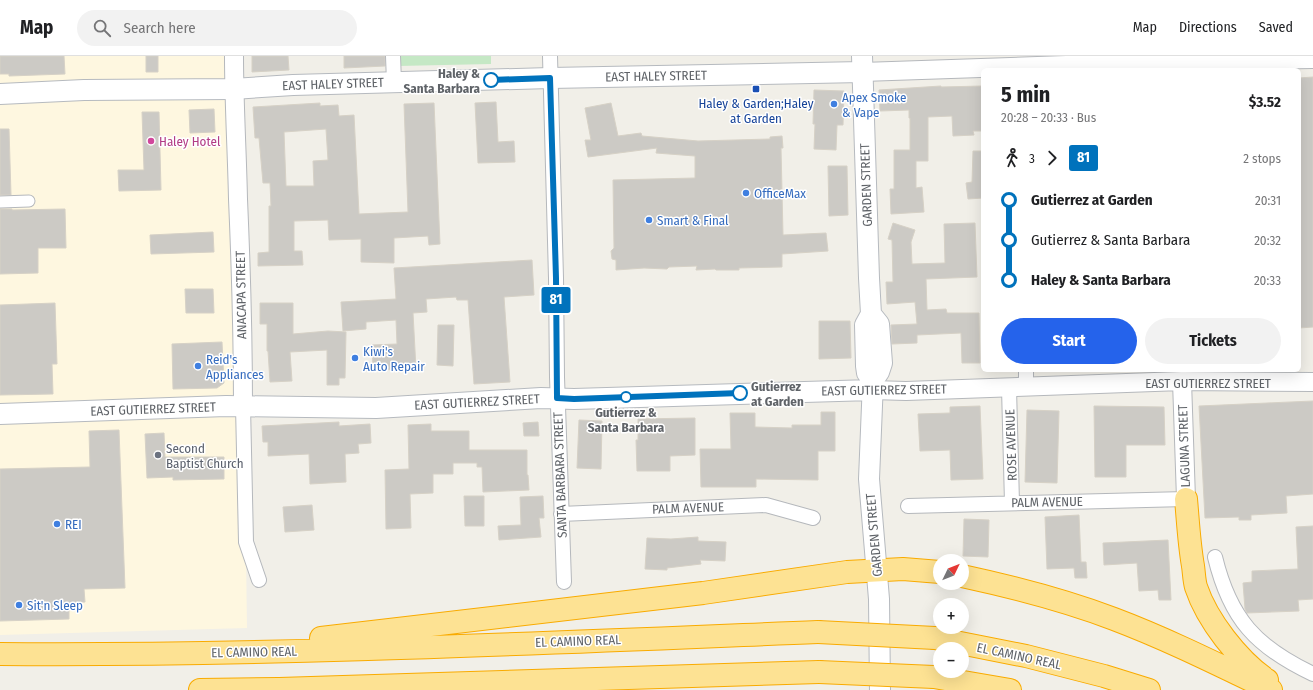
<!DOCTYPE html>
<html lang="en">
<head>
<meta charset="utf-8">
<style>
  body { margin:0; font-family:"Fira Sans Condensed",sans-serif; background:#f2f2f2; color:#202124; height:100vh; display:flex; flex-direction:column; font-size:15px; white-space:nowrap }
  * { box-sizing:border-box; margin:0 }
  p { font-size:13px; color:#757577 }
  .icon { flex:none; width:22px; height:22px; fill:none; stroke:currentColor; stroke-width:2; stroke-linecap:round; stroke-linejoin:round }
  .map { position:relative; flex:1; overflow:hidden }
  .drawer { position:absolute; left:981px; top:12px; width:320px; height:304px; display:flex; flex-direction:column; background:#fff; border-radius:6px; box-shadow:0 4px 16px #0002 }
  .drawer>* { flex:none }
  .badge { padding:0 8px; border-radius:3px; font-size:14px; line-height:26px }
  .needle { width:26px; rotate:47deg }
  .controls { position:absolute; left:933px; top:498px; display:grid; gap:8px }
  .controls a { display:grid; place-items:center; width:36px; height:36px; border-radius:50%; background:#fff; box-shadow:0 4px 16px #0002; font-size:20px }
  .map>.badge { position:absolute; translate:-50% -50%; box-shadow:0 0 0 2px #fff }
  .legs { display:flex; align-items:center; gap:6px; height:44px; padding:0 20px; font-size:13px }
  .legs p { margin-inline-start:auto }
  .head { display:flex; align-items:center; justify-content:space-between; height:68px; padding:0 20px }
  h1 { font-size:22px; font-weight:700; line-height:30px }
  .primary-button { display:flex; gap:8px; margin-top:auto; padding:8px 20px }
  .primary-button a { flex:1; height:46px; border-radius:24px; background:#2563eb; color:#fff; font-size:16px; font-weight:700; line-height:46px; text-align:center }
  .primary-button a+a { background:#f2f2f2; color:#202124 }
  ul { padding:0 20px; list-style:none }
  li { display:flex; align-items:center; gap:14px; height:40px; font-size:15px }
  li i { display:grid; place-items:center; width:6px; height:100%; margin:0 5px; background:currentColor }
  li i::after { content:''; width:10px; height:10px; margin:-5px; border:3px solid; border-radius:50%; background:#fff }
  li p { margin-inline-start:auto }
  li:first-child i { background:linear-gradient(#0000 50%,currentColor 0) }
  li:last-child i { background:linear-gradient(currentColor 50%,#0000 0) }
  header { display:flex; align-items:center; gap:24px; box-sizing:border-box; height:56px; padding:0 20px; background:#fff; border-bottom:1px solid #e0e0e0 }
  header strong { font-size:19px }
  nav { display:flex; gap:22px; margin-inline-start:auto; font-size:14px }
  .search { width:280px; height:36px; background:#f2f2f2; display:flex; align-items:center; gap:10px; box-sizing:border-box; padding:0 14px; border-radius:22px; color:#757577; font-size:15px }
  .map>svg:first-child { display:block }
</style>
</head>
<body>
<header>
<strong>Map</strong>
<div class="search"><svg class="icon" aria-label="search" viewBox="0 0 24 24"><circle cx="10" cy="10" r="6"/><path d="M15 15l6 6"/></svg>Search here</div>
<nav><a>Map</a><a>Directions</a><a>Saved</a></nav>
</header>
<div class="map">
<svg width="1313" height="634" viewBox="0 0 1313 634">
  <rect width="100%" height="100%" fill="#f1efe8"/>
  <path fill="#fef7e0" d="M 0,0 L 239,0 L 247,572 L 0,579 Z"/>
  <path fill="#c5e8c5" d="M 398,0 L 491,0 L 491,8 L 398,10 Z"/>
  <path fill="#cccac5" stroke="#d6d1c6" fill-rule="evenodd" d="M 0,0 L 64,0 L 65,18 L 9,20 L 9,18 L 0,18 Z
    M 146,0 L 158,0 L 158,16 L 146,16 Z
    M 252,0 L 288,0 L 289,14 L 252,16 Z
    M 344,0 L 385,0 L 385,10 L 344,12 Z
    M 1313,21 L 1313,271 L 1299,272 L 1299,22 Z
    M 941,30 L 941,31 L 983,30 L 983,75 L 973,75 L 974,79 L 953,80 L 952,60 L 928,61 L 928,105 L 916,105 L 916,132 L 922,131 L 924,156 L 891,158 L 890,133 L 894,133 L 894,94 L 910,94 L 910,62 L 909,62 L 909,54 L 880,55 L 879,34 Z
    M 814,34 L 844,35 L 843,69 L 837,69 L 836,94 L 814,93 L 815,68 L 813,68 Z
    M 496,46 L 498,86 L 514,85 L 515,106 L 478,107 L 475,47 Z
    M 320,47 L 320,50 L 338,49 L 339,60 L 354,59 L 359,158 L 408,156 L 404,48 L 434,47 L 440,188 L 429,189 L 428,180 L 394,182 L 394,207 L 361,206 L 361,183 L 329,184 L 328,164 L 294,165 L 294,195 L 302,195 L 303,209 L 258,210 L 258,197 L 269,196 L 269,150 L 271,150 L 270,127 L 263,127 L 259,82 L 255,82 L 253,51 ZM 326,73 L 328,104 L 313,105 L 314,130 L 286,130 L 284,76 Z
    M 611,47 L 618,80 L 641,77 L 642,80 L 698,85 L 770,83 L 770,81 L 782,80 L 783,92 L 781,92 L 783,179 L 826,177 L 828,195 L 782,198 L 782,211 L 739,212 L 739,214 L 716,214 L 715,213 L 696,214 L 697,210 L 669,211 L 667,213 L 644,212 L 616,214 L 616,204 L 612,203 L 611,195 L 614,192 L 613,124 L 695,122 L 695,100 L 656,97 L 657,92 L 588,101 L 585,84 L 591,84 L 585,52 Z
    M 214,53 L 215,76 L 190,77 L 189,54 Z
    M 142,56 L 159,56 L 161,134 L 119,135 L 118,114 L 144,114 Z
    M 0,73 L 9,73 L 11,139 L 0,139 Z
    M 973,95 L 983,95 L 983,142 L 968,143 L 966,127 L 972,126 Z
    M 828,110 L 847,110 L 848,159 L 829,160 Z
    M 0,153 L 12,153 L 12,154 L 65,153 L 66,192 L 38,192 L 38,217 L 0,218 Z
    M 893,167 L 915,174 L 911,186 L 912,208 L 945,207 L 944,168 L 975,167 L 977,221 L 926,223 L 927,254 L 946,253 L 947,257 L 979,257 L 980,307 L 962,307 L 961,277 L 917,279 L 917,287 L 892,288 L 891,269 L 917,268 L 915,246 L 887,248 L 886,226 L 893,226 L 892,184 L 888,183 Z
    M 213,176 L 214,196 L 151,198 L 150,179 Z
    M 532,204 L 534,239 L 504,241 L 510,326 L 474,328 L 468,244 L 457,244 L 456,241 L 426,243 L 427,256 L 413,257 L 416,313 L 373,314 L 372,289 L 397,288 L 396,264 L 366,266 L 366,273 L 343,275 L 341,246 L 396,243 L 394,212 Z
    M 185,233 L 213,233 L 214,257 L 186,257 Z
    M 55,247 L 57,308 L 52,308 L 53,338 L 0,339 L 0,249 Z
    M 260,247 L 293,247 L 293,278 L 328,275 L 346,276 L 345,322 L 339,322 L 339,329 L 327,329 L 327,294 L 290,296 L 292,325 L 270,326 L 268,295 L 267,295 L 267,268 L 260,268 Z
    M 819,265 L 850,265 L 851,302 L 819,303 Z
    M 438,269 L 454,269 L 453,310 L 437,309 Z
    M 222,286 L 224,327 L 217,332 L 173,333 L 172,288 Z
    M 1313,345 L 1313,438 L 1286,440 L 1287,457 L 1251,459 L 1251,464 L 1239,464 L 1239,461 L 1205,462 L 1199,350 Z
    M 980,350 L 983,423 L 951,424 L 950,394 L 920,395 L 918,358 L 950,357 L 950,351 Z
    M 1094,350 L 1164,351 L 1165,389 L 1126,389 L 1126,421 L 1095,421 Z
    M 1027,354 L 1059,355 L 1057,427 L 1025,426 Z
    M 821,356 L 835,356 L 835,395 L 818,395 L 818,424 L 756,423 L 756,431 L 701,431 L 700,393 L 731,393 L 730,357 L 755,357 L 755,371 L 792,372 L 792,369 L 821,369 Z
    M 695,362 L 695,399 L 670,400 L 670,415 L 637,415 L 636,384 L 638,384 L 638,363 Z
    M 579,364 L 602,365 L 601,413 L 577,412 Z
    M 339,366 L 339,370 L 370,368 L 371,387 L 358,388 L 359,397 L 345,398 L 346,426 L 310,428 L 309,398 L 268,400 L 268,386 L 263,386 L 262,370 Z
    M 538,366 L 539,380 L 524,380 L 523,367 Z
    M 431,368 L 431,375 L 469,375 L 469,394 L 527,394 L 527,419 L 528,419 L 529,434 L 483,436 L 482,411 L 477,411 L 477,407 L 453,407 L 453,418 L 433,418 L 433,437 L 410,438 L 411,472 L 386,473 L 385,414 L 409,413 L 408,369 Z
    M 119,374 L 125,532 L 84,533 L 85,546 L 69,547 L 69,563 L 0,565 L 0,413 L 90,411 L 89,375 Z
    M 164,377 L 165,401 L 224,401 L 224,423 L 173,424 L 173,421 L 147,422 L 145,378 Z
    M 464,440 L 484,440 L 484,470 L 465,470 Z
    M 543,440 L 544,462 L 539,462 L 541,481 L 499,484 L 498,470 L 521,469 L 520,441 Z
    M 312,449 L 314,474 L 285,476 L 283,451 Z
    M 1079,459 L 1081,506 L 1086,506 L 1087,522 L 1075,522 L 1074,512 L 1047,513 L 1045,461 Z
    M 964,463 L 989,464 L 988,501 L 963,500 Z
    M 1313,470 L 1313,543 L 1298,544 L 1299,555 L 1247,557 L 1245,553 L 1243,527 L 1252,526 L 1252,515 L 1298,513 L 1296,471 Z
    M 698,481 L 698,485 L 726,486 L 725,505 L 700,504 L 701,508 L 667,512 L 667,514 L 645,513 L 647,482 L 671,483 Z
    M 1168,484 L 1171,544 L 1159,544 L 1158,534 L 1139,535 L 1137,507 L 1104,509 L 1103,487 Z"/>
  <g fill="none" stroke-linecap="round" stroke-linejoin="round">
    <g stroke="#b5b8bc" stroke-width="13">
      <path id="pedestrian" d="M 0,146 L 29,145"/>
    </g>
    <g stroke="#b5b8bc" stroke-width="16">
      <path id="minor" d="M 393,0 L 394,26
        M 550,0 L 556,222 L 557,321 L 564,526
        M 1026,314 L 1026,330
        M 1009,332 L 1012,447
        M 243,350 L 246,486 L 259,524
        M 908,450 L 1186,443
        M 561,458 L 766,449 L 813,462
        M 1215,501 C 1230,563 1256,591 1313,618"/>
    </g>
    <g stroke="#b5b8bc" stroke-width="20">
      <path id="tertiary" d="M 234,0 C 234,48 237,95 238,143 C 241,212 243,281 243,350
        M 862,16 L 1154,6 L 1313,3
        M 1182,325 L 1186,443
        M 872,334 L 906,335 L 1182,325 L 1313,326"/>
    </g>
    <g stroke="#b6babf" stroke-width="22">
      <path id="secondary" d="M 862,0 L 869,222 L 871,258 L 879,268 L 882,307 L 879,316 L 873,325 L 869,423 L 879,543 L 880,634
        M 0,38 L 84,34 L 233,33 L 293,29 L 550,22 L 862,16
        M 871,258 L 865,269 L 866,310 L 867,317 L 873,325
        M 0,358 L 226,350 L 376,352 L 541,342 L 574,343 L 872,334"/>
    </g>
    <g stroke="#f9ab00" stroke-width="24">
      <path id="motorway" d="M 1186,443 C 1188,465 1189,487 1193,510 C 1194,516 1194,524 1196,531 C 1207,564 1238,604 1267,624
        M 962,520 C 1013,531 1064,544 1114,563 C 1167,583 1219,609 1271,634
        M 321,582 L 703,537 L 847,516 L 903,513 L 940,516
        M 935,582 L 1026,600 L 1104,620 L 1149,634
        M 0,598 C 273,600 545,587 818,576
        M 934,621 L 1010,634
        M 200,634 L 279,633 L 819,616"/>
    </g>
    <use href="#pedestrian" stroke="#fff" stroke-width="11"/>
    <use href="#minor" stroke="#fff" stroke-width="14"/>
    <use href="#tertiary" stroke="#fff" stroke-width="18"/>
    <use href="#secondary" stroke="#fff" stroke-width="20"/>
    <use href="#motorway" stroke="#fde293" stroke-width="22"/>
    <g stroke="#f9ab00" stroke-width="24" stroke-linecap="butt">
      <path id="motorway-bridge" d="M 818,576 L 935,582
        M 819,616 L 934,621"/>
    </g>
    <use href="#motorway-bridge" stroke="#fde293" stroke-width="22"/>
  </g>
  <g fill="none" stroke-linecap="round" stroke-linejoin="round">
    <g stroke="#fff" stroke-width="9">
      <path id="line-1" d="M 491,24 L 550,22 L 556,222 L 557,342 L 574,343 L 740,337"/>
    </g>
    <use href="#line-1" stroke="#0072bc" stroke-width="6"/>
  </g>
  <g fill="#fff" stroke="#0072bc" stroke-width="2">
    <circle cx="491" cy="24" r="7"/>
    <circle cx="740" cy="337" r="7"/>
    <circle cx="626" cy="341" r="5"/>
  </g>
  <rect fill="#1a4fb4" stroke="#fff" stroke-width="1.5" x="752" y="29" width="8" height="8" rx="2"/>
  <g fill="#3f7fe0" stroke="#fff" stroke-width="1.5">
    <circle cx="834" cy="48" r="4"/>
    <circle cx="746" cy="137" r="4"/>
    <circle cx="649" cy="164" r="4"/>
    <circle cx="355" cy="302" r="4"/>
    <circle cx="198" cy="310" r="4"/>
    <circle cx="57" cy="468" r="4"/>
    <circle cx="19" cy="549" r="4"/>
  </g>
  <circle fill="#d1479c" stroke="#fff" stroke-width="1.5" cx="151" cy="85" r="4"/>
  <circle fill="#6b7280" stroke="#fff" stroke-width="1.5" cx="158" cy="399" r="4"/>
  <g text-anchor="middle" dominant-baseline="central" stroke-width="3" stroke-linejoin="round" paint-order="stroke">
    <g font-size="13" font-weight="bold" fill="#5f6368" stroke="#fff" text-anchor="end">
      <text x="480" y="17">Haley &amp;<tspan x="480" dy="15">Santa Barbara</tspan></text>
      <text x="751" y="330" text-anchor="start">Gutierrez<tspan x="751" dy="15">at Garden</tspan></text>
      <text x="626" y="356" text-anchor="middle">Gutierrez &amp;<tspan x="626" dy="15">Santa Barbara</tspan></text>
    </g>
    <g font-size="13" fill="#5f6368" stroke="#fff">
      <text transform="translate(656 20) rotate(-1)">EAST HALEY STREET</text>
      <text transform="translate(333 28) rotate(-2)">EAST HALEY STREET</text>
      <text transform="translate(866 129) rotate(-92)">GARDEN STREET</text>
      <text transform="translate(241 239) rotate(-91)">ANACAPA STREET</text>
      <text x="1208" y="327">EAST GUTIERREZ STREET</text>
      <text transform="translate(884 334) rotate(-1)">EAST GUTIERREZ STREET</text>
      <text transform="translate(477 346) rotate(-3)">EAST GUTIERREZ STREET</text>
      <text transform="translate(153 353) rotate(-2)">EAST GUTIERREZ STREET</text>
      <text transform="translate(1011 389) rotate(-92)">ROSE AVENUE</text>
      <text transform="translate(1184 390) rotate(-92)">LAGUNA STREET</text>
      <text transform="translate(560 419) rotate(-92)">SANTA BARBARA STREET</text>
      <text transform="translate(1047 446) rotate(-1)">PALM AVENUE</text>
      <text transform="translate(688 452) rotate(-2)">PALM AVENUE</text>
      <text transform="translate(874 479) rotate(-95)">GARDEN STREET</text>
      <text transform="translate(578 585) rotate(-2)">EL CAMINO REAL</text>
      <text transform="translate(254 596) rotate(-1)">EL CAMINO REAL</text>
      <text transform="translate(1019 600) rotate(12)">EL CAMINO REAL</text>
    </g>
    <g font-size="13" fill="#366cbe" stroke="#fff" text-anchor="start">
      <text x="842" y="41">Apex Smoke<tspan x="842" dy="15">&amp; Vape</tspan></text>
      <text x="754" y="137">OfficeMax</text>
      <text x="657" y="164">Smart &amp; Final</text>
      <text x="363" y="295">Kiwi's<tspan x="363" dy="15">Auto Repair</tspan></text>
      <text x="206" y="303">Reid's<tspan x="206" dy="15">Appliances</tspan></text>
      <text x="65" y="468">REI</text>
      <text x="27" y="549">Sit'n Sleep</text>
    </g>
    <g font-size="13" fill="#164399" stroke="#fff">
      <text x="756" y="47">Haley &amp; Garden;Haley<tspan x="756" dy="15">at Garden</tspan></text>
    </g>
    <g font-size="13" fill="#b23c85" stroke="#fff" text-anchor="start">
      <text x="159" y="85">Haley Hotel</text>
    </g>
    <g font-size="13" fill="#5b616d" stroke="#fff" text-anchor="start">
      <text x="166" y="392">Second<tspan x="166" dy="15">Baptist Church</tspan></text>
    </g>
  </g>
</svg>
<div class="controls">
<a><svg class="needle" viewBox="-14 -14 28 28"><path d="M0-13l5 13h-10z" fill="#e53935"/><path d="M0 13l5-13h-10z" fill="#757577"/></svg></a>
<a>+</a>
<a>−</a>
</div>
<b class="badge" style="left:556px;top:244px;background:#0072bc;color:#fff">81</b>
<section class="drawer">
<div class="head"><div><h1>5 min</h1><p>20:28 – 20:33 · Bus</p></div><b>$3.52</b></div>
<div class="legs"><svg class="icon" aria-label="walk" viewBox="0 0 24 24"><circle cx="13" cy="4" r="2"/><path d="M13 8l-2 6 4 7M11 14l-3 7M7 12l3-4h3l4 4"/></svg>3<svg class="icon" aria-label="forward" viewBox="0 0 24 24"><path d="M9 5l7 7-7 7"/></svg><b class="badge" style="background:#0072bc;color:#fff">81</b><p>2 stops</p></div>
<ul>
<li><i style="color:#0072bc"></i><b>Gutierrez at Garden</b><p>20:31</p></li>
<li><i style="color:#0072bc"></i><span>Gutierrez &amp; Santa Barbara</span><p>20:32</p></li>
<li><i style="color:#0072bc"></i><b>Haley &amp; Santa Barbara</b><p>20:33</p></li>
</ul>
<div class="primary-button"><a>Start</a><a>Tickets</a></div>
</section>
</div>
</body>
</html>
